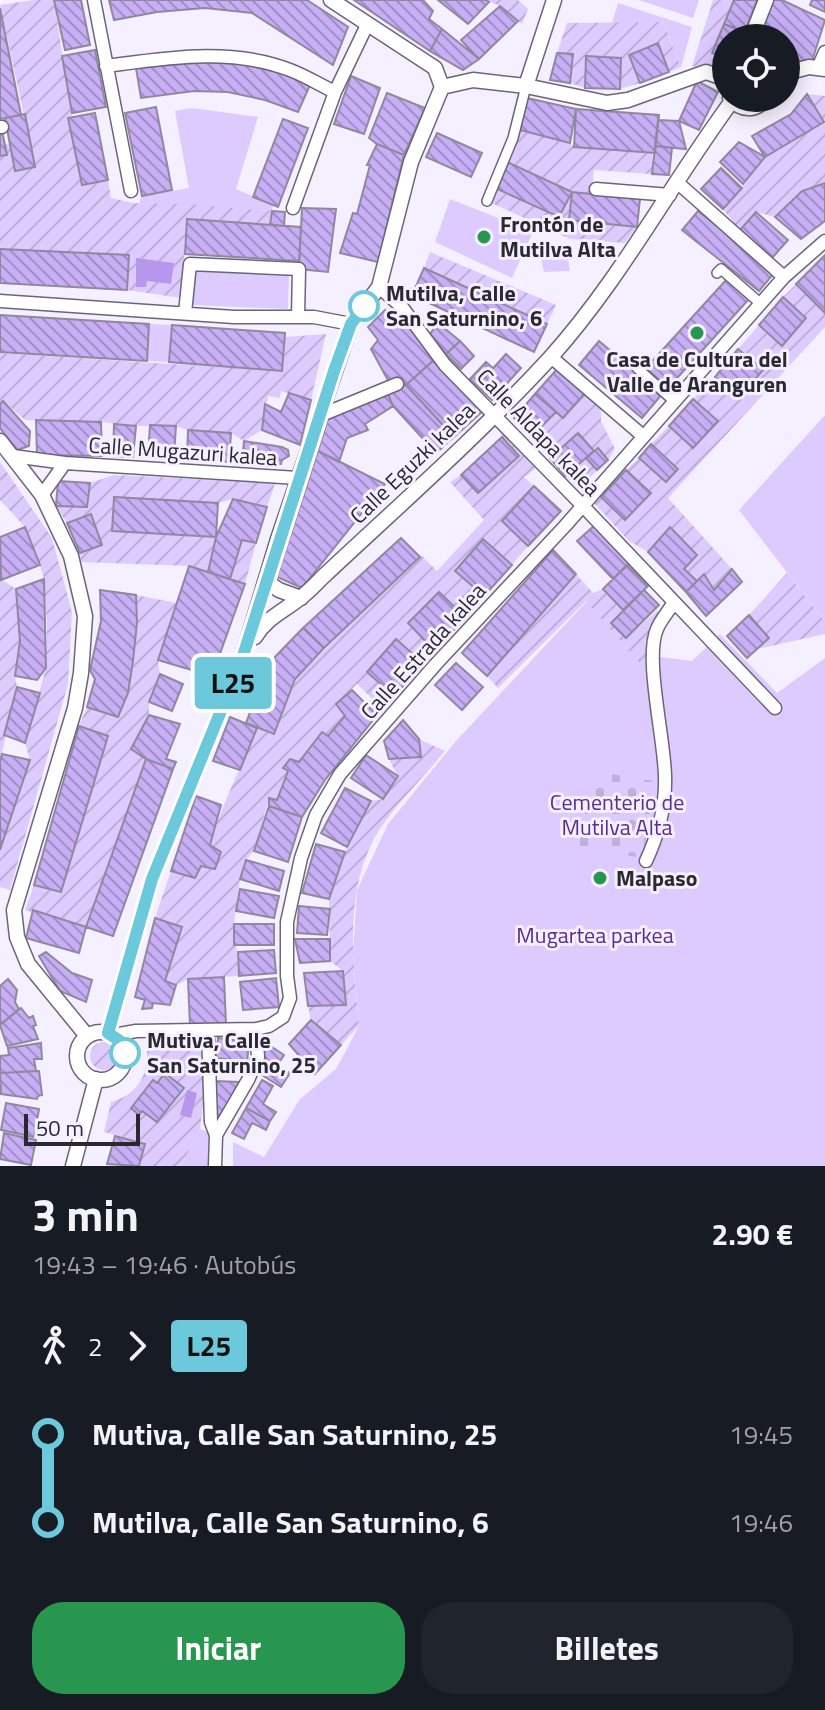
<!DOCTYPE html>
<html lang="es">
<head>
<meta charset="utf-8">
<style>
  body { margin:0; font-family:"Titillium Web",sans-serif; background:#20242c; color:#f1f3f6; height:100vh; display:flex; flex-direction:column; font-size:30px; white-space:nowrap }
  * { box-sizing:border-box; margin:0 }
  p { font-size:26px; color:#9ea1a6 }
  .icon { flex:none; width:44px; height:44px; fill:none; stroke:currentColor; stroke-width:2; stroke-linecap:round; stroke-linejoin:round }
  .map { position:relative; height:1166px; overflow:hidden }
  .details { display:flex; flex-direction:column; background:#171b24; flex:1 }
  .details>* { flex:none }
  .badge { padding:0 16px; border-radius:6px; font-size:28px; line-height:52px }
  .controls { position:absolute; left:712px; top:24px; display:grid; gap:16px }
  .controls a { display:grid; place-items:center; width:88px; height:88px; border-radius:50%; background:#171b24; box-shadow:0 4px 20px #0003; font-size:40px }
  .scale { position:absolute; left:24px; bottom:20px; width:116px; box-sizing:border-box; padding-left:8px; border:4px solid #2b2830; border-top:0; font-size:22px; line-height:28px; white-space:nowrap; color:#2b2830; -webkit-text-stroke:6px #f5f0ff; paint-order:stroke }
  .map>.badge { position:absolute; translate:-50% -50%; box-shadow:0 0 0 4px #fff }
  .legs { display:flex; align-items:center; gap:12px; height:88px; padding:0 32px; font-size:26px }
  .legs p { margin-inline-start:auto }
  .overview { display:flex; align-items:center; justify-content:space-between; height:136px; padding:0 32px }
  h1 { font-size:44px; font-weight:700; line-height:60px }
  .button { display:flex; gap:16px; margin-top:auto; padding:16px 32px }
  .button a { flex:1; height:92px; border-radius:32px; background:#28964f; color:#fff; font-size:32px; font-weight:700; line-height:92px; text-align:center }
  .button a+a { background:#20242c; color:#f1f3f6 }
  ul { padding:0 32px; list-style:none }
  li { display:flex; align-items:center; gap:28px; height:88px; font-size:30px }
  li i { display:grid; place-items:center; width:12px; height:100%; margin:0 10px; background:currentColor }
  li i::after { content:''; width:20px; height:20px; margin:-10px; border:6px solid; border-radius:50%; background:#171b24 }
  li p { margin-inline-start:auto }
  li:first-child i { background:linear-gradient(#0000 50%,currentColor 0) }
  li:last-child i { background:linear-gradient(currentColor 50%,#0000 0) }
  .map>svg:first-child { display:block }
</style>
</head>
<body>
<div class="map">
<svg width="825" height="1166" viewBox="0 0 825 1166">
  <defs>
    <pattern id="cemetery-stones" width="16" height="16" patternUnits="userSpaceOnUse" patternTransform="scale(2)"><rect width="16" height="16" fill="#ddcbff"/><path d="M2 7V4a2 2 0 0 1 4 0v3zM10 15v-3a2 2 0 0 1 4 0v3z" fill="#beaedb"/></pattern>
    <pattern id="garden-furrows" width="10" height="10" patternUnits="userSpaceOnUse" patternTransform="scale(2)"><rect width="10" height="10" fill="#ddcbff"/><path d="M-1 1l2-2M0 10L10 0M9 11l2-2" fill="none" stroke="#beaedb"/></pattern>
    <pattern id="building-back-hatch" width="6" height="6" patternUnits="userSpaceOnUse" patternTransform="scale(2)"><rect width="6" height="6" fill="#c7aef5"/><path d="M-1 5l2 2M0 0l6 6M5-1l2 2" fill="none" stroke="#a28ec7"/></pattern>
  </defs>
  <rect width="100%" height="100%" fill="#f5f0ff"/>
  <path fill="#ddcbff" d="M 639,0 L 699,0 L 693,18 Z
    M 618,3 L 692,27 L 681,67 L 663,22 L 612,23 Z
    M 192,108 L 258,117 L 236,189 L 273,205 L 272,211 L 139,203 L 142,196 L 189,188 L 175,111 Z
    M 450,199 L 533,232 L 512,278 L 435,242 Z
    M 558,251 L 568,259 L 570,271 L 544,272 L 540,254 Z
    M 194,271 L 289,275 L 288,309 L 192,305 Z
    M 149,324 L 172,325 L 169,362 L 147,361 Z
    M 825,415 L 825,622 L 739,510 Z
    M 588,600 L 637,654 L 692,661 L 720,634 L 777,693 L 825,658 L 825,1166 L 233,1166 L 233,1142 L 264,1157 L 300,1099 L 336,1069 L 359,1026 L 353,953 L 357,890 L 388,824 L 456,741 Z
    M 200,1129 L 216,1135 L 215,1166 L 181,1166 Z"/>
  <path fill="url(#cemetery-stones)" d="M 591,771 L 654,781 L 643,858 L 579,848 Z"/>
  <path fill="url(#garden-furrows)" fill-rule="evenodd" d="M 34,0 L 54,0 L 82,185 L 108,180 L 111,198 L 133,203 L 187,204 L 272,211 L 270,225 L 187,219 L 181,298 L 127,290 L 128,255 L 0,249 L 0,156 L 7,154 L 5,144 L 10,144 L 16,171 L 35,166 L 0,5 Z
    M 486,0 L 518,0 L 528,9 L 522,24 L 500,6 Z
    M 713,0 L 734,0 L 712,52 L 726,59 L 725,71 L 692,66 Z
    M 663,22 L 681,67 L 669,72 L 658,44 L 629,55 L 640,83 L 620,89 L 621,58 L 587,56 L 585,88 L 570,83 L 573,54 L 557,53 L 567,23 Z
    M 807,94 L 825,96 L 825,183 L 802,191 L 775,217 L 756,212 L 740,230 L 723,209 L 742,188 L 765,157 L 823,122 Z
    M 520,130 L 570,143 L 574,147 L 652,153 L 652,174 L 594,170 L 592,194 L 572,192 L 569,220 L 637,227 L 625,243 L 570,239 L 487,201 L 493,187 L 559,217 L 572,192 L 505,161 Z
    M 430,252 L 556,305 L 547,324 L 424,268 Z
    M 796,284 L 825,313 L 825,327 L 668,498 L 732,569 L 714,590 L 704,575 L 697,581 L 684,569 L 697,555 L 671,527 L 648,552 L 629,541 L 594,503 L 601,497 L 625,520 L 650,493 L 626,470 L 639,458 L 666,482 L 678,468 L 651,444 L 669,426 L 694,448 L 718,421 L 693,399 L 715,377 L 739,398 L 738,349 L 759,325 L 783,345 L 806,318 L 783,297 Z
    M 326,334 L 311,400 L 281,391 L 280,398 L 268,396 L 262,430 L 244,441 L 231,433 L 188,430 L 176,426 L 136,426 L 101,422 L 25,420 L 3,401 L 0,404 L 0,353 L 281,371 L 285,337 Z
    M 585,393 L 601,400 L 601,421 L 615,449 L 608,460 L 598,448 L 553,459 L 532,436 L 556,412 L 563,418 Z
    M 502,432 L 536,468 L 524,477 L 534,486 L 502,521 L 528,546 L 512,565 L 483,540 L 456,571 L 484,596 L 466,618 L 439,592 L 434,650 L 384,710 L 357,684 L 337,704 L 345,716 L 328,736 L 321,733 L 299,762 L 290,759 L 284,768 L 288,771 L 277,800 L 269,799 L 254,851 L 246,860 L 240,879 L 234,924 L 239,976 L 188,979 L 176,985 L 165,981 L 182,927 L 155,918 L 171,871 L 194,878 L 201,866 L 215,869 L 221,852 L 210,845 C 222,803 241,768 257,728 L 274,735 L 295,679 L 420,557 L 422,556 L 437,571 L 484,520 L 450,482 L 461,475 L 479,493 L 518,456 L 502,437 Z
    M 586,458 L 597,470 L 583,486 L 574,484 L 565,476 Z
    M 0,462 L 52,538 L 72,612 L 68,684 L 10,890 L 0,887 L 0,850 L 30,760 L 25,743 L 46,668 L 47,625 L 44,579 L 40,565 L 25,527 L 0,500 Z
    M 114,475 L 275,483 L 267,507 L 233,499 L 218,503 L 113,498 L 112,531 L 216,537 L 208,572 L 189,566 L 81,562 L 80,553 L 102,545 L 91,514 L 67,523 L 56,506 L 87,507 L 90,483 Z
    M 242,540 L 256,543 L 245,584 L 230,579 Z
    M 787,573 L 825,622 L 825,634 L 757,649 L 769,638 L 749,615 Z
    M 576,574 L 593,593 L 603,589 L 623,610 L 611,623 L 626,638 L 658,610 L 644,668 L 586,601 L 498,688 L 487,676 Z
    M 0,576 L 2,580 L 16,589 L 20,641 L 15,676 L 17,687 L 0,762 Z
    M 136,595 L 177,603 L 158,660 L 160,674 L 149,702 L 149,715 L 131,749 L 146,759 L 86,927 L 25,910 L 34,885 L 61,892 L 108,736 L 79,726 L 87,707 L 118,717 C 134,678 138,637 136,595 Z
    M 419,739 L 445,751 C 424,777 386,814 372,843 C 344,899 354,967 359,1026 L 341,1045 L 311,1020 L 308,1006 L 346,1005 L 343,971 L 330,961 L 329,899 L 345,852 L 371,801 L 383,799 L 398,777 L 389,759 L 420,757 Z
    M 146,1039 L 200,1041 L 204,1097 L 200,1129 L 181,1166 L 139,1166 L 145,1143 L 104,1132 L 111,1102 C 143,1093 150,1069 146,1039 ZM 165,1073 L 184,1088 L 139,1114 L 131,1107 L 153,1080 L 157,1083 Z
    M90 1056a14 14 0 1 1 28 0a14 14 0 1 1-28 0Z"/>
  <path fill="#b796ed" d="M 136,258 L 174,263 L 171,284 L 147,281 L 146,287 L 136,287 Z
    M 187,1090 L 197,1093 L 191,1118 L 180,1115 Z"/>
  <path fill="url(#building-back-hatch)" stroke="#90889e" stroke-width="2" d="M 54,0 L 81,0 L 90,45 L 65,50 Z
    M 109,0 L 307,0 L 348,27 L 333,65 L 252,13 L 205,8 L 157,12 L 114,20 Z
    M 354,0 L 423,0 L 433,11 L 429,19 L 442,29 L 430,51 Z
    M 438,0 L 486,0 L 489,2 L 468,24 Z
    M 734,0 L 757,0 L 745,32 L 724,24 Z
    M 771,0 L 782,0 L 825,20 L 812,61 L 786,63 L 786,38 L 752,38 Z
    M 812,0 L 825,0 L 825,12 L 810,5 Z
    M 500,6 L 518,21 L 479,59 L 461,40 Z
    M 0,8 L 21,115 L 0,119 Z
    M 724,24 L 745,32 L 742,38 L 726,38 L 726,59 L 712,53 Z
    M 442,29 L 479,59 L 463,70 L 430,51 Z
    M 658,43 L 669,72 L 640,83 L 629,55 Z
    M 95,50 L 106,107 L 72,113 L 62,56 Z
    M 557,53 L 573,54 L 570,83 L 550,80 Z
    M 586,56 L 621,58 L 620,89 L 585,88 Z
    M 206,62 L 243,64 L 285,74 L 310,85 L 298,112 L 265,100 L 228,92 L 194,91 L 141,98 L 136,68 Z
    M 351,76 L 380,88 L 364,134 L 334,124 Z
    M 697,81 L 718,92 L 699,130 L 679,121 Z
    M 387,93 L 425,108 L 404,155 L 377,144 L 369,138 Z
    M 807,94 L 824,122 L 765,157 L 752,136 L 791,114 Z
    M 527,98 L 576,109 L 570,143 L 520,130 Z
    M 156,107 L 172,190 L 142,196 L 125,113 Z
    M 576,109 L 659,115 L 655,153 L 574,147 Z
    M 95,113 L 108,180 L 82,185 L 68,118 Z
    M 25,114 L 35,167 L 15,171 L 5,118 Z
    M 283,119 L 308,128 L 278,207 L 253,197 Z
    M 658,120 L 679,121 L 686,149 L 655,146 Z
    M 2,131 L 7,155 L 0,156 L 0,132 Z
    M 437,133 L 482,153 L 471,177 L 426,157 Z
    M 739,142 L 765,157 L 743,184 L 720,162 Z
    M 377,144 L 404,155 L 378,262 L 340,253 L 353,213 L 357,214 L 370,165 L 367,165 Z
    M 655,146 L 672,148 L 669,175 L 652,174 Z
    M 505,161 L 572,192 L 559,217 L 493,187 Z
    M 721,168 L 742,188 L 723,209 L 701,189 Z
    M 825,183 L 825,221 L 801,239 L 775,217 L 802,191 Z
    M 572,192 L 640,199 L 637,227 L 569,220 Z
    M 302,208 L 336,209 L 328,272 L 299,269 Z
    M 272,211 L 285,212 L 284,226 L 270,225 Z
    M 698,211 L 775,272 L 759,291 L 682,230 Z
    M 756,212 L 788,240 L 772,258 L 740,230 Z
    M 187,219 L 301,227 L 299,261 L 185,254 Z
    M 0,249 L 129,255 L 127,290 L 0,283 Z
    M 825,255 L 825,313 L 796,284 Z
    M 424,268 L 547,324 L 534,352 L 412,295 Z
    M 727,279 L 749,299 L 668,388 L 646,368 Z
    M 783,297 L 806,318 L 782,346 L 759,325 Z
    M 402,307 L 435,359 L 406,385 L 397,377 L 389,382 L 371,349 L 378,340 L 368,327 L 385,310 L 396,316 Z
    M 0,315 L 149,324 L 147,361 L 0,352 Z
    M 438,323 L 460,341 L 446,354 L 430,334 Z
    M 172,325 L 285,333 L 282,371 L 169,362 Z
    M 460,341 L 474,356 L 461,369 L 446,354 Z
    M 599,341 L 662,394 L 642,418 L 579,365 Z
    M 738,349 L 763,370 L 739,398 L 715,377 Z
    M 506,354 L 521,368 L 492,400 L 477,386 Z
    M 435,359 L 483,411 L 454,437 L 406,385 Z
    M 486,362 L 493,368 L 477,386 L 470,379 Z
    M 558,368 L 585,393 L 563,418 L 535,394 Z
    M 406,385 L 454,437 L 436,453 L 393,406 L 387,392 Z
    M 387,392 L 393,406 L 365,424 L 368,430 L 347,438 L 339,462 L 318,451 L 328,419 Z
    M 289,393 L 311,400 L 300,445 L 262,430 L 265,404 L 281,412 Z
    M 535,394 L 556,412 L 532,436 L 514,418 Z
    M 693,399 L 718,421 L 693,448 L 669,426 Z
    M 3,401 L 30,431 L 29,446 L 17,450 L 0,428 L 0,404 Z
    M 36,420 L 101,422 L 102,456 L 37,455 Z
    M 114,424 L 136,426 L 133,457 L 113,456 Z
    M 150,425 L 176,426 L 174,456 L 148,456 Z
    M 188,430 L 231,433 L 229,462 L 187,459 Z
    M 578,433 L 594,451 L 565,476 L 550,458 Z
    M 502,437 L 519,456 L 478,493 L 461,475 Z
    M 244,441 L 282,447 L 288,450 L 289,456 L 282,460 L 281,464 L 242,463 Z
    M 651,444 L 678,469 L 666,482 L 639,458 Z
    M 598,448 L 608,460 L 597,470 L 586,458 Z
    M 318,451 L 385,484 L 302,588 L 277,577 Z
    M 626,470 L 651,493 L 625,520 L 601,497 Z
    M 58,481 L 90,483 L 87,507 L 56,506 Z
    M 534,486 L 561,511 L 528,546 L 502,521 Z
    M 114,497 L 218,503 L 216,537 L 112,531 Z
    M 233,499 L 267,507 L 256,543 L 242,540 L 230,579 L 208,572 L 216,537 Z
    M 91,514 L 102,545 L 80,553 L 67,523 Z
    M 595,525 L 631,562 L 613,579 L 577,541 Z
    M 25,527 L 40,565 L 1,580 L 0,537 Z
    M 670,527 L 697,555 L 684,569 L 697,581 L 686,592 L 648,552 Z
    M 401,538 L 420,557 L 324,648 L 303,628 Z
    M 483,539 L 512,565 L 484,596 L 455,571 Z
    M 553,550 L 576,574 L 487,676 L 462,653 Z
    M 627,565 L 648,586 L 623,610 L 603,589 Z
    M 189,566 L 245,584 L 212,676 L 158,660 Z
    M 732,569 L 742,582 L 706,616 L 686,592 L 704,574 L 714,590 Z
    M 44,579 L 46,668 L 37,680 L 15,676 L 20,641 L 16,589 Z
    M 100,590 L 136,595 L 137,622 L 133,661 L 128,693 L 118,717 L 87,707 L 95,679 L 90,670 L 101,621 Z
    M 644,590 L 659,605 L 626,638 L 611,623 Z
    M 439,592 L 466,618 L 434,650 L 408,623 Z
    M 749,615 L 769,638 L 747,658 L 727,636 Z
    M 303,628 L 324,648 L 295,679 L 274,734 L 246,723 L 269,663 Z
    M 396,639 L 423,663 L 394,696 L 367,672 Z
    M 456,663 L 483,687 L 462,710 L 435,685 Z
    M 160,674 L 183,684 L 172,711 L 149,702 Z
    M 17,687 L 40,693 L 25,743 L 4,735 Z
    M 352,690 L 377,715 L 325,780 L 302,817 L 269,806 L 269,798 L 277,800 L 288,771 L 283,768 L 290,759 L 299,762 L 322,732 L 328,736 L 345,716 L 336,704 Z
    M 149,715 L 180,724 L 166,759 L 176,762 L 173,769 L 146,759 L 131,749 Z
    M 230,717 L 257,728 L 240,770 L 213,761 Z
    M 403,720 L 419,739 L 421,757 L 389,759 L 384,741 Z
    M 79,726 L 108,736 L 61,892 L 34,885 Z
    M 2,754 L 30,760 L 0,850 L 0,762 Z
    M 366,755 L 398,776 L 383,799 L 351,778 Z
    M 146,759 L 173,769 L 113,936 L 86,927 Z
    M 345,788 L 371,801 L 347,847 L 321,833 Z
    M 196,796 L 221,805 L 210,845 L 221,852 L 215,869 L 201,866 L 195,878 L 171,871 Z
    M 269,806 L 302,817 L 288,862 L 254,851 Z
    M 316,844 L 345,852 L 329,899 L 302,893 Z
    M 246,860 L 284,871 L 279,891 L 240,879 Z
    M 240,889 L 279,896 L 274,918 L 236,911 Z
    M 299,906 L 330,909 L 327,935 L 297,933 Z
    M 33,910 L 86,927 L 79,953 L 26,938 Z
    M 155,918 L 182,927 L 165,981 L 176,985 L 170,1005 L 153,1003 L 152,1008 L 142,1009 L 145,1000 L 135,997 Z
    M 234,924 L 274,924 L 274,945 L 234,945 Z
    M 295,939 L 330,939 L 330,961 L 300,963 Z
    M 274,950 L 276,973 L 239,976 L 238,952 Z
    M 46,952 L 72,973 L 92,980 L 86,1002 L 60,991 L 39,956 Z
    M 343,971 L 346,1005 L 308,1006 L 304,973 Z
    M 224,977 L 226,1024 L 190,1026 L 188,979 Z
    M 276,978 L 279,1007 L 243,1010 L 240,982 Z
    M 8,979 L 17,990 L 15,1002 L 19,1009 L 0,1025 L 0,986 Z
    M 21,1008 L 29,1018 L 33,1016 L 36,1025 L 33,1026 L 38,1039 L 7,1046 L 0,1025 Z
    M 311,1020 L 341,1045 L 315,1074 L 289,1044 Z
    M 218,1038 L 249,1042 L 247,1062 L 216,1058 Z
    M 41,1043 L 42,1059 L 34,1059 L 36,1071 L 0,1073 L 0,1056 L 9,1055 L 8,1048 Z
    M 269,1045 L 284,1055 L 277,1066 L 290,1073 L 281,1087 L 257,1072 L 266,1058 L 262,1056 Z
    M 39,1071 L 42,1095 L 38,1096 L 37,1099 L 1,1094 L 0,1073 Z
    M 165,1073 L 184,1088 L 157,1122 L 142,1111 L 139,1115 L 131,1108 L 153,1080 L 157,1083 Z
    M 262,1080 L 273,1086 L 263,1104 L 276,1112 L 270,1121 L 246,1108 Z
    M 214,1081 L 239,1082 L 222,1115 L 214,1114 Z
    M 6,1103 L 39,1109 L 34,1137 L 1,1130 Z
    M 246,1108 L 270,1121 L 266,1130 L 252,1123 L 244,1139 L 232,1133 Z
    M 4,1133 L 36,1140 L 31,1165 L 0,1159 Z
    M 115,1136 L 145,1144 L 139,1166 L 107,1164 Z"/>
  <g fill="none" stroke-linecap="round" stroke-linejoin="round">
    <g stroke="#6c6579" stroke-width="12">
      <path id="pedestrian" d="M 487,201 L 513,138 L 526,86
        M 717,273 L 721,269 L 760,303
        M 639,363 L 637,368 L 674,401"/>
    </g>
    <g stroke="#6c6579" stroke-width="15">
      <path id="minor" d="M 94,0 L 131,191
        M 106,66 C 167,58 231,47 290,70 C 306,76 320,85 335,92
        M 818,68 L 825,52
        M 0,127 L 2,127
        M 678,183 L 784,277
        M 596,189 L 670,195
        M 293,208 L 335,92 L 367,25
        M 379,287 L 402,307 L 445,365 L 582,505 L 775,708
        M 0,301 L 234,317 L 314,317 L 351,324
        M 185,313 L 190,264 L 299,269 L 298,317
        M 551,357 L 643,436
        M 319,416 L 397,384
        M 13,456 L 65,463 L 298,478
        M 42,495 L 65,463
        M 646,861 C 658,835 666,807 665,777 C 665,741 644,658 657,629 C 661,619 669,611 674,602
        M 208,1032 L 211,1122 L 216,1135 L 215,1166
        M 114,1035 L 136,1031 L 256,1029 L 269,1026 L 283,1017 L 290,998 L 287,976 L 287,922 L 301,858 L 316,815 L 340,774 L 436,664 L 565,526 L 784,277 L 825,241
        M 216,1135 L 248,1080 L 258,1057 L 256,1029"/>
    </g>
    <g stroke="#6c6579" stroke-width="17">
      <path id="tertiary" d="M 331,0 L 435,68 L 442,87
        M 751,38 L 766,0
        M 786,73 L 809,67 L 825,69
        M 526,86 L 554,0
        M 442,87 L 473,80 L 526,86 L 607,103 L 628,100 L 706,72 L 726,79
        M 730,98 C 741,111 756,112 766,98
        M 0,441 L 42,495 L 71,556 L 85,616 L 81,673 L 75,708 L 14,910 L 17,937 L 28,964 L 87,1036
        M 267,582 L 279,590 L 301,598
        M 255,637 C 266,618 284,611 300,598 C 310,591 318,581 327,573 C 402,503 480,434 550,358 C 621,279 670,185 732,101
        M77 1056a24 24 0 1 1 48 0a24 24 0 1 1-48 0Z
        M 108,1033 L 152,879 L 241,662 L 278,539 L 351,324 L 379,287 L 411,162 L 442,87
        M 73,1166 L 96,1079"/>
    </g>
    <use href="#pedestrian" stroke="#fff" stroke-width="9"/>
    <use href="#minor" stroke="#fff" stroke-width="12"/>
    <use href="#tertiary" stroke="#fff" stroke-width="14"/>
  </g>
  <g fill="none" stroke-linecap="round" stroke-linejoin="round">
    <g stroke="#fff" stroke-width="18">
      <path id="line-1" d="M 125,1053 L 120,1041 L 108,1033 L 152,879 L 241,662 L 334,371 L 351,324 L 364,306"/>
    </g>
    <use href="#line-1" stroke="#6bc9db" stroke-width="12"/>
  </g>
  <g fill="#28964f" stroke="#f5f0ff" stroke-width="3">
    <circle cx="484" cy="237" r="8"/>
    <circle cx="697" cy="333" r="8"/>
    <circle cx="600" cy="878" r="8"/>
  </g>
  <g fill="#fff" stroke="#6bc9db" stroke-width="4">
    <circle cx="364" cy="306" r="14"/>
    <circle cx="125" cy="1053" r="14"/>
  </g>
  <g text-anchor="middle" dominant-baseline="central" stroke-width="6" stroke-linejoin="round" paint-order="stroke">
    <g font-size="22" font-weight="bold" fill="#2b2830" stroke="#f5f0ff" text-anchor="start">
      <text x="500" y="224">Frontón de<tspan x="500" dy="25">Mutilva Alta</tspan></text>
      <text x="697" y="359" text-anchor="middle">Casa de Cultura del<tspan x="697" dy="25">Valle de Aranguren</tspan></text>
      <text x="616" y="878">Malpaso</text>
    </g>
    <g font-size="22" font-weight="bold" fill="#2b2830" stroke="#f5f0ff" text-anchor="start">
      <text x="386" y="293">Mutilva, Calle<tspan x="386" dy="25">San Saturnino, 6</tspan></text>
      <text x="147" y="1040">Mutiva, Calle<tspan x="147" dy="25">San Saturnino, 25</tspan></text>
    </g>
    <g font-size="22" fill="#2b2830" stroke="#f5f0ff">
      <text transform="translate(539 432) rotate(46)">Calle Aldapa kalea</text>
      <text transform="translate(183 451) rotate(4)">Calle Mugazuri kalea</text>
      <text transform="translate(412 463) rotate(-44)">Calle Eguzki kalea</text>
      <text transform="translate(423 651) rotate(-48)">Calle Estrada kalea</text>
    </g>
    <g font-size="22" fill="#5b2c91" stroke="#f5f0ff">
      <text x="617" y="802">Cementerio de<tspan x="617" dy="25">Mutilva Alta</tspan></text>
      <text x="595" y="935">Mugartea parkea</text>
    </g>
  </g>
</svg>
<div class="controls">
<a><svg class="icon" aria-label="locate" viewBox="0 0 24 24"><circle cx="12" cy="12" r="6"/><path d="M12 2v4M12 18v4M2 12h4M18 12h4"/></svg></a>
</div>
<div class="scale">50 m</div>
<b class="badge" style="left:233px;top:683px;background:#6bc9db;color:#111">L25</b>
</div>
<section class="details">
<div class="overview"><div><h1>3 min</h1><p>19:43 – 19:46 · Autobús</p></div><b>2.90 €</b></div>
<div class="legs"><svg class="icon" aria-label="walk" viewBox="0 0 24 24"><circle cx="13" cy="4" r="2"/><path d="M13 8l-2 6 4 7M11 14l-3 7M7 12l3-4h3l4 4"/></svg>2<svg class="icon" aria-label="forward" viewBox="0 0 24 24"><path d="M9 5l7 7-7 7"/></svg><b class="badge" style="background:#6bc9db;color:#111">L25</b></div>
<ul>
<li><i style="color:#6bc9db"></i><b>Mutiva, Calle San Saturnino, 25</b><p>19:45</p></li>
<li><i style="color:#6bc9db"></i><b>Mutilva, Calle San Saturnino, 6</b><p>19:46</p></li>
</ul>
<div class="button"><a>Iniciar</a><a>Billetes</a></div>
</section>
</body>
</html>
